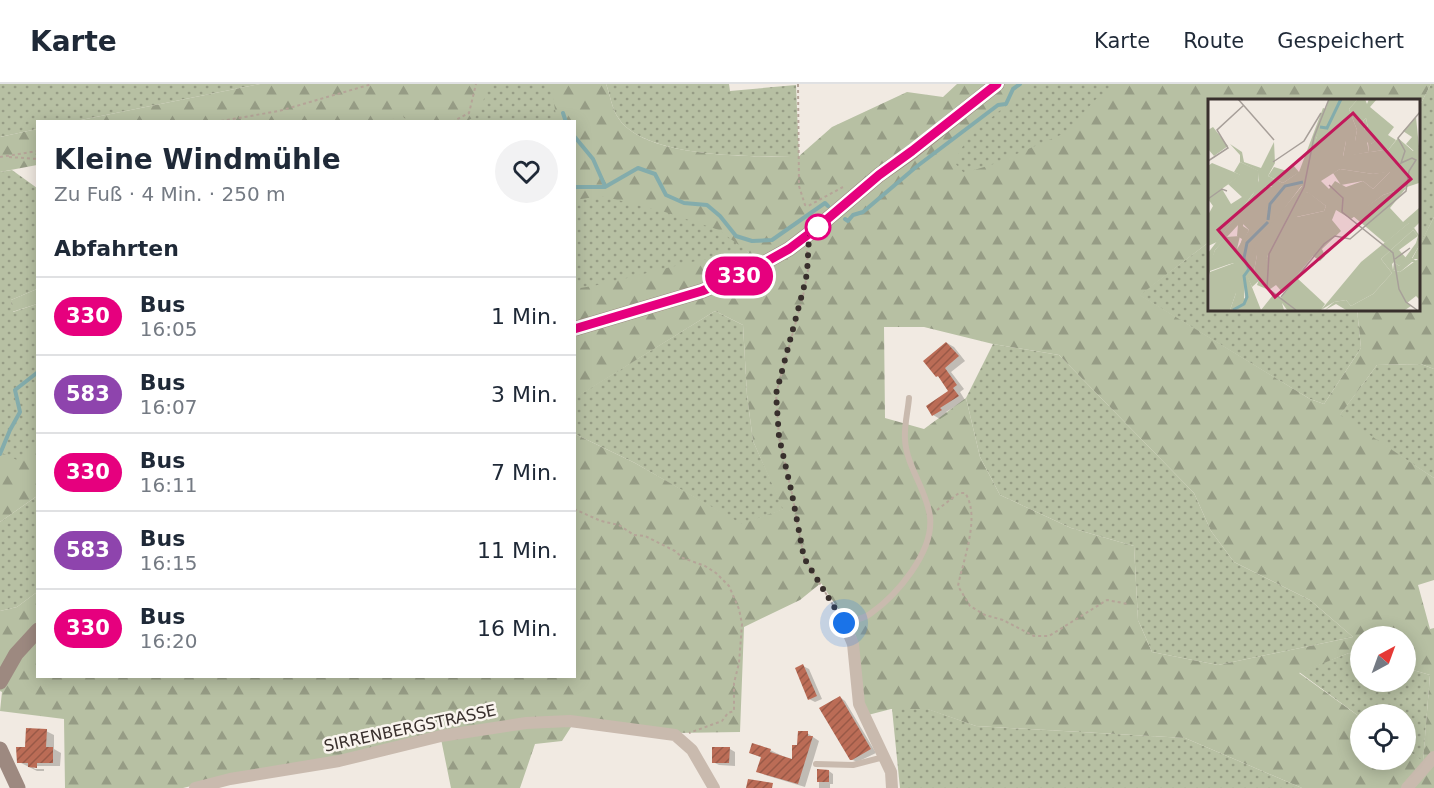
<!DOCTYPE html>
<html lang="de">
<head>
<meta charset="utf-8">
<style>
  body { margin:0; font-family:"DejaVu Sans",sans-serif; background:#f2f2f3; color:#1f2937; height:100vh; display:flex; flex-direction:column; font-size:22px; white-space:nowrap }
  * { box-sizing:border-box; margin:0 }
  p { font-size:20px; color:#747a83 }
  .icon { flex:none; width:33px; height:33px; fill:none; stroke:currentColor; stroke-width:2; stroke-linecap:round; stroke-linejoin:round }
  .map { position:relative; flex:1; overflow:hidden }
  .panel { position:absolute; left:36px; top:36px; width:540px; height:558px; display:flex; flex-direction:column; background:#fff; border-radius:0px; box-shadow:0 3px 15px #0003 }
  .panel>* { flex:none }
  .badge { padding:0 12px; border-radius:20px; font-size:21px; line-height:39px }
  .needle { width:39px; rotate:41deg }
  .tools { position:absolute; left:1350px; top:542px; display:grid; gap:12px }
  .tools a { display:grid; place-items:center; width:66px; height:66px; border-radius:50%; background:#fff; box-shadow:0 3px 15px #0003; font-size:30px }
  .you { position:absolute; width:30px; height:30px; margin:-15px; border:4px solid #fff; border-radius:50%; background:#1a73e8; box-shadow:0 0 0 9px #1a73e833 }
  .map>.badge { position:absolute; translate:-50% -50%; box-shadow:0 0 0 3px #fff }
  h2 { padding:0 18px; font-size:22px; line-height:54px }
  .round { display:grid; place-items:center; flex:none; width:63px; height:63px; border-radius:32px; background:#f2f2f3 }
  .headline { display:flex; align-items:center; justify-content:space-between; height:102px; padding:0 18px }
  h1 { font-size:28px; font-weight:600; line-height:45px }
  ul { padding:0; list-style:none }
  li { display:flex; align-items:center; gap:18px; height:78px; padding:0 18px; border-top:2px solid #e0e1e3 }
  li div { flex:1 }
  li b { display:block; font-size:22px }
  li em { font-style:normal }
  li .badge { min-width:66px; font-weight:700; text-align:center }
  header { display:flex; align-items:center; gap:36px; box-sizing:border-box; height:84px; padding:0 30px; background:#fff; border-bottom:2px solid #e0e1e3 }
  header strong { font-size:28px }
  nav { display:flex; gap:33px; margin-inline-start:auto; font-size:21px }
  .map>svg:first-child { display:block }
</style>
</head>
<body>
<header>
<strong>Karte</strong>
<nav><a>Karte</a><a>Route</a><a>Gespeichert</a></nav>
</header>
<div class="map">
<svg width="1434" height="704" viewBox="0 0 1434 704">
  <defs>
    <pattern id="grass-dots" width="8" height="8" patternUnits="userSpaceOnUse" patternTransform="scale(1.5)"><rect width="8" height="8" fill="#b7c0a3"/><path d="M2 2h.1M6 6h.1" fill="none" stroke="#969c85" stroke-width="1.8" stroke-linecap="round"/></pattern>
    <pattern id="forest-firs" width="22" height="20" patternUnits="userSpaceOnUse" patternTransform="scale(1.5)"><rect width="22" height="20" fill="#b7c0a3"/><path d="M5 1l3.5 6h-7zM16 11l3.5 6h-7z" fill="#969c85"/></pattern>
    <pattern id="building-hatch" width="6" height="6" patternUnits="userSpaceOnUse" patternTransform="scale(1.5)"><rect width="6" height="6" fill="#bb6c56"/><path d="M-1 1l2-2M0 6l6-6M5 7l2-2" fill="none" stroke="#995947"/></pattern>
  </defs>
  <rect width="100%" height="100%" fill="#f1eae2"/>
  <path fill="url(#grass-dots)" d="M 0,0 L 260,0 L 76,37 L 38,38 L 37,45 L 0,53 Z
    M 446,0 L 574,0 L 750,170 L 575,231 L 574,38 L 330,38 Z
    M 606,0 L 729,0 L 730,7 L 796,1 L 799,73 C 753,72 647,75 619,35 C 612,26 610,10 606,0 Z
    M 1025,0 L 1136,0 L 1071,59 L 866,132 L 982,37 C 1000,27 1013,17 1025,0 Z
    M 1431,0 L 1434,0 L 1434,133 L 1419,163 L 1418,163 L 1418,25 Z
    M 12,86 L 37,104 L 37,205 L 11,216 L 13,228 L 37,220 L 38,361 L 0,392 L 0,88 Z
    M 1209,158 L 1209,225 L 1357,225 L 1361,264 L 1324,320 L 1310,315 L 1139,211 Z
    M 715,227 L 743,241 L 747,311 L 753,357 L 784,425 L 742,441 L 635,379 L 575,350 L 574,314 Z
    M 993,260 L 1059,271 L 1194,409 L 1211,447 L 1234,478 L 1310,516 L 1353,553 L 1218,581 L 1152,568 L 1138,536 L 1134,462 L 1071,444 L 1000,411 L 980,373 L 966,314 Z
    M 1421,280 L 1434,285 L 1434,394 L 1339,332 L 1377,281 Z
    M 37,412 L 37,508 L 17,523 L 0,527 L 0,438 Z
    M 1349,569 L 1360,572 L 1360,597 L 1406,597 L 1406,584 L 1430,591 L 1423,678 L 1406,665 L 1406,630 L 1360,630 L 1360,633 L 1299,588 Z
    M 892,625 L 928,625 L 976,642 L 1185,654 L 1302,704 L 900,704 Z"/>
  <path fill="url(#forest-firs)" fill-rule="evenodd" d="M 260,0 L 491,0 L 476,32 L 467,37 L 409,37 L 403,32 L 381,38 L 76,37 Z
    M 547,0 L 606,0 C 610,10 612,26 619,35 C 647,75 753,72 798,73 L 832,43 L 907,8 L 943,13 L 957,0 L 1032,0 L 968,53 L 954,78 L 964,89 L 991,81 L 1065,49 L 1095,16 L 1116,0 L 1431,0 L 1418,25 L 1418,16 L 1209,16 L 1209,158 L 1140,211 L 1310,315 L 1324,320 L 1361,264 L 1357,225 L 1418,225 L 1418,163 L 1419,162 L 1434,133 L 1434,285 L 1421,280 L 1377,281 L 1340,331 L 1434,394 L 1434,496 L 1418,501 L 1430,545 L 1434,544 L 1434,704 L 1302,704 L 1185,654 L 976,642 L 927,625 L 891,625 L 868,631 L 862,620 L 856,552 L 821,499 L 800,516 L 744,543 L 740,648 L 674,649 L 572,634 L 229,693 L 183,704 L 65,704 L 64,635 L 0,627 L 2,608 L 0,607 L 0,527 L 17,523 L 37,508 L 38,592 L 574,592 L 575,350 L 635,379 L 742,440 L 783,425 L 753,357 L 747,311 L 743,241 L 715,227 L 575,314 L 575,205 L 603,200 L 691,178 L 749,169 L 719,146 L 662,127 L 601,112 L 575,116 L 574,38 L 557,37 L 551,2 ZM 884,243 L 924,243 L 993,260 L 1059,271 L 1194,409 L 1211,447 L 1234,478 L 1310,516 L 1353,553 L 1218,581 L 1152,568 L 1138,536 L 1134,462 L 1071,444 L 1000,411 L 980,373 L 966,314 L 924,345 L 885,334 ZM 1360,552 L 1406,552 L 1406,584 L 1430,591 L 1423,677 L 1406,665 L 1406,675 L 1360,675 L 1360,633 L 1299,589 L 1349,569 L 1360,572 Z
    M 37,45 L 37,81 L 0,88 L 0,53 Z
    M 37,205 L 37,220 L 12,228 L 11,216 Z
    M 37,361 L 37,412 L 0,438 L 0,368 L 17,376 Z
    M 526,642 L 571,643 L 562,657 L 535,660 L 520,704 L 451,704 L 441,655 Z"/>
  <path fill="#0003" d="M 947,259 L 954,263 L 965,277 L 951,288 L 964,305 L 960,308 L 965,316 L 946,328 L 948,330 L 940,335 L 933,331 L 950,307 L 941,294 L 937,292 Z
    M 803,582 L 809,585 L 822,615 L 815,618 L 809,615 Z
    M 840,613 L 845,617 L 876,669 L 857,678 L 851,675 Z
    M 46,647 L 54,651 L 54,665 L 61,669 L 60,682 L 32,682 L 35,685 L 44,685 L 44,683 L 44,687 L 37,687 L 19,678 L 27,664 Z
    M 807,649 L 819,657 L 805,703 L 765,691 L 758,687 L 762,674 L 751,669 L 770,666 L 793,677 L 799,663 Z
    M 730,665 L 735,668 L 735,682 L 719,681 L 713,678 Z
    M 819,687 L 829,687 L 833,690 L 833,700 L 830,700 L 830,704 L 819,704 Z"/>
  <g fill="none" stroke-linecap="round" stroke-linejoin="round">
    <path stroke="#83acac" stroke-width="4" d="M 563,29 L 566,38
      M 574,52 L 593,75 L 605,102
      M 574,103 L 605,103 L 638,84 L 655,90 L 666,111 L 684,119 L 707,121 L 720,132 L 736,152 L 752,157 L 772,156 L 825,119 L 828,122
      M 845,135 L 848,137 L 853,131 L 863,128 L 916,83 L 998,21 L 1006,20 L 1013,5 L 1020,0
      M 0,370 L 10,346 L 20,328 L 15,306 L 38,288"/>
  </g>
  <path fill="url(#building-hatch)" d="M 946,258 L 959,272 L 945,284 L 957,301 L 953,304 L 959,312 L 940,324 L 942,326 L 932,332 L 926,322 L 948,307 L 938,292 L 936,293 L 923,277 Z
    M 803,580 L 817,612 L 808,616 L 795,584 Z
    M 840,612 L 871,665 L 852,676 L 850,676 L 819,624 Z
    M 26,644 L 47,645 L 46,663 L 53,663 L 53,679 L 37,679 L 37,684 L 28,683 L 28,679 L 17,679 L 16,663 L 25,663 Z
    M 798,647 L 808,647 L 808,652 L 813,652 L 798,700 L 756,688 L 761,673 L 749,669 L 752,659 L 771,665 L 770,668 L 792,675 L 792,661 L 797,661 Z
    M 712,663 L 730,663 L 729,679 L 712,679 Z
    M 817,685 L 829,686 L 829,698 L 817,698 Z
    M 748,695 L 773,699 L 772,704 L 746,704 Z"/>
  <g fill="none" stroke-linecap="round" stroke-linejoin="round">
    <path stroke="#b5a498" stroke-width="2" stroke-dasharray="3 3" stroke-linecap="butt" d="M 798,0 L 799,102 L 805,121 L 808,122 L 843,103
      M 215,38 L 279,27 L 372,0
      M 452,38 L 469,29 L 476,0
      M 0,73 L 38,67
      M 9,73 L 38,75
      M 807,167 L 808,186 L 803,212 L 776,310 L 779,353 L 792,410 L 804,474 L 838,529
      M 574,425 L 601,437 L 619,441 L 634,451 L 645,452 L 675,467 L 683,474 L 705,482 L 716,489 L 729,502 L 739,525 L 742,540 L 739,579 L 734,599 L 734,627 L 728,629 L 722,637 L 689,649
      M 937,426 L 959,409 L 965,409 C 981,432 963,476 958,502 L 970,522 L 985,531 L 1003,536 L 1034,552 L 1049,552 L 1107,516 L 1128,520"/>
    <path stroke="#c9baae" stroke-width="6" d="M 844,539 C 852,537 863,535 870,530 C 897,511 934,468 930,433 C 927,406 906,382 905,355 C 904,342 908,327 909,314
      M 816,680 L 853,681 L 884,673"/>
    <path stroke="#c9baae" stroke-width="12" d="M 844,539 L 853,560 L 859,620 L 891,688 L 892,704
      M 195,704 L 230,695 L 339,677 L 441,652 L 526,639 L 570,637 L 675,651 L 692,666 L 714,704
      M 1407,704 L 1434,673"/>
    <path stroke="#9d8980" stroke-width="15" d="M 574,245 L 702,207 L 748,188 L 789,165 L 818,143 L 879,91 L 913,67 L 997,0
      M 0,598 L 16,570 L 38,546
      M 0,665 L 18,704"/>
  </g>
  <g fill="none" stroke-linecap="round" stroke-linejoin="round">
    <g stroke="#fff" stroke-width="14">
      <path id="line" d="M 574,245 L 702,207 L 748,188 L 789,165 L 818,143 L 879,91 L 912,67 L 997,0"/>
    </g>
    <use href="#line" stroke="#e6007e" stroke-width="9"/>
    <path stroke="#382f2c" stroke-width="6" stroke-dasharray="0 10.8" d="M 818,143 L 810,149 C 807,166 809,182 805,199 L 776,310 L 779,353 L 792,410 L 804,474 L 844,539"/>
  </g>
  <circle fill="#fff" stroke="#e6007e" stroke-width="3" cx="818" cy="143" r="12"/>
  <g text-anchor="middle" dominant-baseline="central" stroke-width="5" stroke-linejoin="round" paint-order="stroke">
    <g font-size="16" fill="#382f2c" stroke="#f9f4ee">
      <text transform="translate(410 644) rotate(-12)">SIRRENBERGSTRASSE</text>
    </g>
  </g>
  <g transform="translate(1208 15)">
    <rect width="212" height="212" fill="#f1eae2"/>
    <path d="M 121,0 L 134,0 L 107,68 L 104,57 L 108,40 ZM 150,0 L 157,0 L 159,5 L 161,0 L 169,0 L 162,8 L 186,28 L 180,36 L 188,41 L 181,50 L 163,53 L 163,45 L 170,40 L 160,29 L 158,19 L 155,22 L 161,53 L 135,58 L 138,42 L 147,42 L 149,31 L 141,10 ZM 208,18 L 211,48 L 207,53 L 198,45 L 204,38 L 195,32 ZM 5,28 L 20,47 L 6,57 L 0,50 L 0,31 ZM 32,63 L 51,72 L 50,88 L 9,143 L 0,147 L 0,116 L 5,107 L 0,100 L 14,90 L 23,105 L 34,98 L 20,85 L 32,76 L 26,73 ZM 85,66 L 91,73 L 94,86 L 49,146 L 36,175 L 36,205 L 27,208 L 28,194 L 22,211 L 2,211 L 2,173 L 26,164 L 0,169 L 7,151 L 18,138 L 32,137 L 29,150 L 41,131 L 33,123 L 24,131 L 55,89 L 75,86 L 90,74 L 75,84 L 60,77 L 66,68 L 79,72 ZM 132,70 L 165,75 L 183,72 L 165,90 L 155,82 L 133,86 L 125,74 ZM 199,88 L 182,109 L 195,123 L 211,109 L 211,124 L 206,129 L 201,124 L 177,144 L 145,117 L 175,96 ZM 100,93 L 118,107 L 116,112 L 88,118 L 96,94 ZM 205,131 L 210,137 L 191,151 L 199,160 L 191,167 L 186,163 L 184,165 L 185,171 L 192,173 L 210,160 L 204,160 L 211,147 L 211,200 L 208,197 L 199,204 L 203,207 L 197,211 L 138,211 L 128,205 L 117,211 L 126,203 L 138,201 L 143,207 L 165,195 L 184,174 L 173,160 ZM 55,154 L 60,156 L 54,179 L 44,188 L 39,177 L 46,172 L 49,156 ZM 89,179 L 117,205 L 113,211 L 79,211 L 74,204 L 76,211 L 53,211 L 65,196 L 73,199 Z" fill="#b7c0a3"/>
    <path d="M 132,0 L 150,0 L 141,10 L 149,31 L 147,42 L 138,42 L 135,57 L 161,53 L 160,44 L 151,36 L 157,30 L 155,22 L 158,19 L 160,29 L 171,40 L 163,45 L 163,53 L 181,50 L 190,39 L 205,52 L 211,48 L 211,84 L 175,96 L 143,120 L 128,111 L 124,121 L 133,132 L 114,150 L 117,157 L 112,162 L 105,157 L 75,194 L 68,186 L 61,191 L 49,186 L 60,156 L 49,156 L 46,172 L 40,178 L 53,211 L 22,211 L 28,194 L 30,204 L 37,199 L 35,175 L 50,141 L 94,87 L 76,93 L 59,117 L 54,114 L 69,92 L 62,86 L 57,88 L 55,101 L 50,101 L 36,122 L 35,127 L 41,131 L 30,152 L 34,140 L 29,137 L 30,126 L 7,151 L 3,164 L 8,167 L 30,162 L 2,172 L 0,180 L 0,154 L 45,95 L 51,81 L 50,72 L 32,63 L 32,56 L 22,45 L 34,53 L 36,63 L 53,69 L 66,43 L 67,64 L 60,77 L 75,84 L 91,73 L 115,9 L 120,11 L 108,40 L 106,60 L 110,58 ZM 132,70 L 165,75 L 182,73 L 165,90 L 155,82 L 138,88 L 127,82 L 121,90 L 113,82 ZM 99,93 L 118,107 L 116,112 L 89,118 ZM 4,64 L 33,76 L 0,100 L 0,67 ZM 202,123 L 211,136 L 211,147 L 204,159 L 210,163 L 204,163 L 192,173 L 185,171 L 186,163 L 191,167 L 208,144 L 210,137 L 205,131 L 173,160 L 184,174 L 165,195 L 143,207 L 138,201 L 126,203 L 113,211 L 153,163 Z" fill="#b7c0a3" fill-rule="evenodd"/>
    <path fill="none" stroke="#83acac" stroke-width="3" d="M 112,28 L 119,29 L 133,0M 60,121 L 62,105 L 77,87 L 95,83M 25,211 L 36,205 L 39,198 L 36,177 L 41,170 L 36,159 L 39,144 L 60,123"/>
    <path fill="none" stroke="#a79f99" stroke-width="1.5" d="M 30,0 L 66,41M 0,62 L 20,49 L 9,31 L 36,6M 65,63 L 96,42 L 113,14M 121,86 L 135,99 L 134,113 L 185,154 L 191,190 L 198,203 L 209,211M 0,100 L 14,90 L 19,92M 187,160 L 202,149M 73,198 L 116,145 L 127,137 L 142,140 L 198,92 L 201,72 L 208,61 L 204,59 L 193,64 L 197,52 L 190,39 L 212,13M 88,211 L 59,189 L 61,155 L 96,88 L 106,38 L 121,0"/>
    <path fill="#c2185b" fill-opacity="0.15" stroke="#c2185b" stroke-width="3" d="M 145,14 L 203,80 L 67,198 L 10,131 Z"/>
    <rect width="212" height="212" fill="none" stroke="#382f2c" stroke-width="3"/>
  </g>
</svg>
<div class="tools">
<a><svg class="needle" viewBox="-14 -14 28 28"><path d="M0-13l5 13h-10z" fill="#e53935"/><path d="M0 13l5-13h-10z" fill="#747a83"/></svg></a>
<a><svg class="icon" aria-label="locate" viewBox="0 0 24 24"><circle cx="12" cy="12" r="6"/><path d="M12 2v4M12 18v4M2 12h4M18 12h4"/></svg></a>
</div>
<div class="you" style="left:844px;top:539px"></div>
<b class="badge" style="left:739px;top:192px;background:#e6007e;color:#fff">330</b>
<section class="panel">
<div class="headline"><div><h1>Kleine Windmühle</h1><p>Zu Fuß · 4 Min. · 250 m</p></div><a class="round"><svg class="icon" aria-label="heart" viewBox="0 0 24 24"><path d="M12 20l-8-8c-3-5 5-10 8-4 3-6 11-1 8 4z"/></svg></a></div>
<h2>Abfahrten</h2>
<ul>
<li><span class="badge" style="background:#e6007e;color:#fff">330</span><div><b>Bus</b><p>16:05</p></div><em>1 Min.</em></li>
<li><span class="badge" style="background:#8e44ad;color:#fff">583</span><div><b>Bus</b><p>16:07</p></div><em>3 Min.</em></li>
<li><span class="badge" style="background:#e6007e;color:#fff">330</span><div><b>Bus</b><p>16:11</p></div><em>7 Min.</em></li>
<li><span class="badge" style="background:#8e44ad;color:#fff">583</span><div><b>Bus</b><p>16:15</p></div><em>11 Min.</em></li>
<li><span class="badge" style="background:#e6007e;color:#fff">330</span><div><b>Bus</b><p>16:20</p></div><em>16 Min.</em></li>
</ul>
</section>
</div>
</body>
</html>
